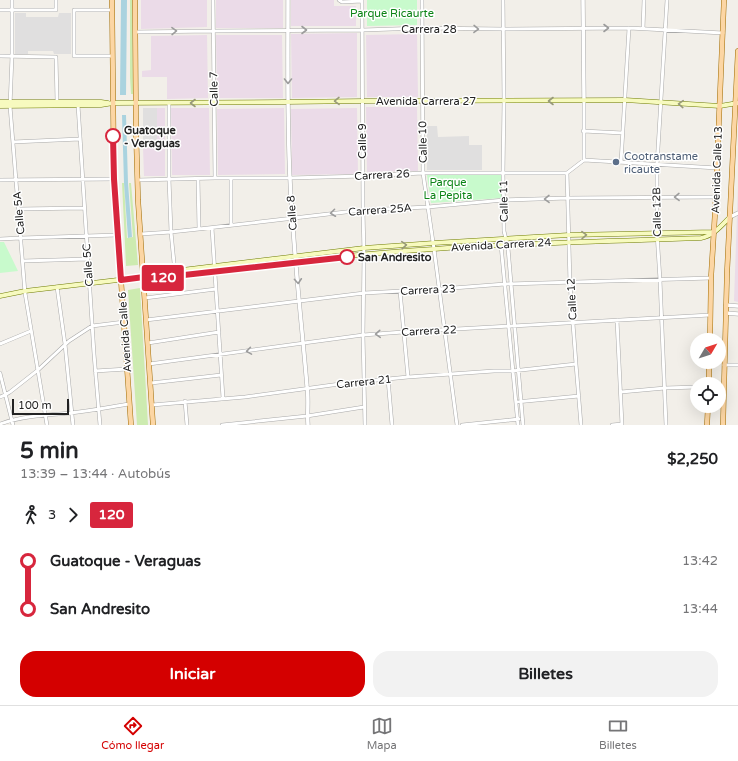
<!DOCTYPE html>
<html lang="es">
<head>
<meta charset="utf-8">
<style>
  body { margin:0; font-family:"Varela Round",sans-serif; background:#f2f2f2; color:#202124; height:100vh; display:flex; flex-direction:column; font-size:15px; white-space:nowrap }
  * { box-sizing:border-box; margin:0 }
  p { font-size:13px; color:#757577 }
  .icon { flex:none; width:22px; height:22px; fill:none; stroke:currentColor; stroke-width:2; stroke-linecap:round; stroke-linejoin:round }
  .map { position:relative; height:425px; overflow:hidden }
  .sheet { display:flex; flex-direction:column; background:#fff; flex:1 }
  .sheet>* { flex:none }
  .badge { padding:0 8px; border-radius:3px; font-size:14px; line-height:26px }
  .needle { width:26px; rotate:51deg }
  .buttons { position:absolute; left:690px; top:333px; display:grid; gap:8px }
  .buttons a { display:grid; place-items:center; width:36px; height:36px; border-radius:50%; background:#fff; box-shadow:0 4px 16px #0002; font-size:20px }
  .scale { position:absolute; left:12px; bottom:10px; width:57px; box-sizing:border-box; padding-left:4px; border:2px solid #222; border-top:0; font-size:11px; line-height:14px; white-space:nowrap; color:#222; -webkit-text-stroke:3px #fff; paint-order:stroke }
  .map>.badge { position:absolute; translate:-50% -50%; box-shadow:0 0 0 2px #fff }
  .legs { display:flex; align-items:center; gap:6px; height:44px; padding:0 20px; font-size:13px }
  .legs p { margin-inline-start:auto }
  .headline { display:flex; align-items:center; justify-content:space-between; height:68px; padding:0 20px }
  h1 { font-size:22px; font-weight:800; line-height:30px }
  .primary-button { display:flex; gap:8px; margin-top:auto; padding:8px 20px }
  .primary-button a { flex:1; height:46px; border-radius:16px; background:#d40000; color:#fff; font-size:16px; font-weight:800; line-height:46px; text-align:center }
  .primary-button a+a { background:#f2f2f2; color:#202124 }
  ul { padding:0 20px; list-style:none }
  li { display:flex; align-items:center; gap:14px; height:48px; font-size:15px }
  li i { display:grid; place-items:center; width:6px; height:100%; margin:0 5px; background:currentColor }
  li i::after { content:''; width:10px; height:10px; margin:-5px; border:3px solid; border-radius:50%; background:#fff }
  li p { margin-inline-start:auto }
  li:first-child i { background:linear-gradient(#0000 50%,currentColor 0) }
  li:last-child i { background:linear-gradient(currentColor 50%,#0000 0) }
  .tabs { display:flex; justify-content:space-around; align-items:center; height:56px; border-top:1px solid #e0e0e0; background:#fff; font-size:11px; color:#757577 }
  .tabs a { display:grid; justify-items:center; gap:2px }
  .tabs .selected { color:#d40000 }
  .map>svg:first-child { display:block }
</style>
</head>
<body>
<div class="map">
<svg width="738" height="425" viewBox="0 0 738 425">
  <rect width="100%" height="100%" fill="#f2efe9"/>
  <path fill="#e0dfdf" d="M 15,13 L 26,13 L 26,17 L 58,17 L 59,13 L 71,13 L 71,54 L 54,54 L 53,51 L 28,51 L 28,54 L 15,54 Z
    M 143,108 L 157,108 L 157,147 L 143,147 Z
    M 427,126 L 437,126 L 438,137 L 469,136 L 469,145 L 482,145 L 482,170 L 427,170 Z"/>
  <path fill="#ebdbe8" d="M 141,0 L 207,0 L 207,27 L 141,29 Z
    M 216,0 L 283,0 L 283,28 L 216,28 Z
    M 291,0 L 334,0 L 334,6 L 356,6 L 356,26 L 291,26 Z
    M 357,33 L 357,97 L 292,98 L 291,34 Z
    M 417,34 L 418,97 L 367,97 L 366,35 Z
    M 207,35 L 208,98 L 167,99 L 167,77 L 142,77 L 142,71 L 151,70 L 151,36 Z
    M 216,35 L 282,35 L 283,98 L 217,98 Z
    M 366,107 L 417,107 L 418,171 L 367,172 Z
    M 157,108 L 165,108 L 165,176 L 144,176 L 143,147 L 157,147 Z
    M 171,108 L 209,108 L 210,175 L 172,175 Z
    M 284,108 L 285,174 L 218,175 L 217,109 Z
    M 357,108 L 358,174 L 292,175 L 291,109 Z
    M 738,185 L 738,302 L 734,301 Z"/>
  <path fill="#cdebb0" d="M 130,0 L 132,0 L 133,94 L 131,94 L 130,77 Z
    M 122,183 L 124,183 L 127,238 L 133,237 L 129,183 L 131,183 L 138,265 L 126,266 Z
    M 140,288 L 148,425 L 137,425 L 128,290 Z"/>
  <path fill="#c8facc" d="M 367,0 L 417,0 L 417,25 L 367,26 Z
    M 427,175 L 501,175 L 502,198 L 431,203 Z
    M 0,242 L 4,242 L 18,271 L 0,273 Z"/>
  <path fill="#aad3df" d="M 121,0 L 127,0 L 126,95 L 120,95 Z
    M 122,115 L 126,115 L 128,183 L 132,237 L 128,238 L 124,183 Z"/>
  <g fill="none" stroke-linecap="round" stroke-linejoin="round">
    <g stroke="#a9a9a9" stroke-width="4">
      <path id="minor" d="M 12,0 L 12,56 L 10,106 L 25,293 L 47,425
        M 213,0 L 215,178
        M 339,0 L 342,2 L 362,1
        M 362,0 L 363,210 L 364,255 L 363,335 L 365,425
        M 422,0 L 423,173 L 434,249 L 457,425
        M 503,0 L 504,101 L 503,173 L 504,231 L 508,248 L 523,425
        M 0,10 L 56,10 L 56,0
        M 112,10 L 74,10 L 74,56 L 112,56
        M 643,29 L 644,0
        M 135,32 L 214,31 L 363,30 L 422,28 L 503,29 L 629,28 L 723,33
        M 0,56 L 56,57 L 57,101
        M 584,101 L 584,160
        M 169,103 L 169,179 L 171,232 L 175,273
        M 78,105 L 94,354 L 100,425
        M 583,131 L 623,133
        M 13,142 L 80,139
        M 621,162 L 629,28
        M 567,173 L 570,283 L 576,364 L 581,425
        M 198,179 L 199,229
        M 0,180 L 114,179
        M 138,180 L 215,178 L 290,178 L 363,176 L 423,173 L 567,173 L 584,160 L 717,168
        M 19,209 L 84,208
        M 231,225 L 231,178
        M 212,228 L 223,398
        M 141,234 L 171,232 L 199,229 L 363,210 L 428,207 L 504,200 L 568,198 L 716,197
        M 0,239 L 21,238 L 118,235
        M 501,245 L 518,425
        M 23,261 L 87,259
        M 57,287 L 65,344 L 73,425
        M 400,291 L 408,377
        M 145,298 L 216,289
        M 146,320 L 364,293 L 440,289 L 505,284 L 711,278
        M 617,320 L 622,425
        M 148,343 L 219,332
        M 0,344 L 31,331
        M 149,364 L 363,335 L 403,332 L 710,315
        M 724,365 L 738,365
        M 95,371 L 127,369
        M 0,373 L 13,425
        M 388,379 L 392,425
        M 151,383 L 221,375
        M 621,392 L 665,388 L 697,387
        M 0,397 L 5,395 L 10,392 L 38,370 L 69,341 L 92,326 L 124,322
        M 185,401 L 187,425
        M 516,402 L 579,396
        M 152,405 L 245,397 L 347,383 L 408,377 L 494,371 L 512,371 L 576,364
        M 0,424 C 23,416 47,415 71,413 C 90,411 110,407 129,404
        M 222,425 L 307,416 L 364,407
        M 462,425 L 519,419
        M 612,425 L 622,424
        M 666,425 L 660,280 L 657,233 L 657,165 L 667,0"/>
    </g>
    <g stroke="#a9a9a9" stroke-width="4.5">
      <path id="tertiary" d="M 288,0 C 288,60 287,120 290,179 C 293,248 301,317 307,386 C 309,399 307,412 308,425
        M 583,0 L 584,101
        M 730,217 L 738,213
        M 726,305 L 738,306
        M 726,313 L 738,314"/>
    </g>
    <g stroke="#707d05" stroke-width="5">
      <path id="secondary" d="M 0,102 L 101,102 L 108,103
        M 0,106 L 101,105 L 113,103 L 285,102 L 365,101 L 625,100 L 720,106 L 738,103
        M 146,278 L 155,278 L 175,276 C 261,266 347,254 434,249 C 523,243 612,241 701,238 C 713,236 721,226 730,217
        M 0,296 L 25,291 L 143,277 L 154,274 L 174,271 L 364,248 L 434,243 L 569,235 L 714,232"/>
    </g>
    <g stroke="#a06b00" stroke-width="5.5">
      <path id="primary" d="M 112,0 L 114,179 L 131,425
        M 135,0 L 136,130 L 138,200 L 153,425
        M 710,340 L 711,278 L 715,213 L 724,0
        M 709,384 L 709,362
        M 707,425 L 708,406
        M 723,425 L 727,273 L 738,51"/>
    </g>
    <use href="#minor" stroke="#fff" stroke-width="3"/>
    <use href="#tertiary" stroke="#fff" stroke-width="3.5"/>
    <use href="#secondary" stroke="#f7fabf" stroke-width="4"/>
    <use href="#primary" stroke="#fcd6a4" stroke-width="4.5"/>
  </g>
  <defs><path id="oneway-chevron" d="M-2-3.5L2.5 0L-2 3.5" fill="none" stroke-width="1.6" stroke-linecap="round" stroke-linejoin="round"/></defs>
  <g stroke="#9c9c9c">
    <use href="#oneway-chevron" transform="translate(606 28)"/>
    <use href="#oneway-chevron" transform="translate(476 29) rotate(1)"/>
    <use href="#oneway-chevron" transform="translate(304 30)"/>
    <use href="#oneway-chevron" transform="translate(174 31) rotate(-1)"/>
    <use href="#oneway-chevron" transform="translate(288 81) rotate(90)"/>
    <use href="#oneway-chevron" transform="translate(677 197) rotate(179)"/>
    <use href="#oneway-chevron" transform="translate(547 199) rotate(179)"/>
    <use href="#oneway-chevron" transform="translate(333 213) rotate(173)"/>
    <use href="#oneway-chevron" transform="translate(298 281) rotate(86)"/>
    <use href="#oneway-chevron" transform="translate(378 334) rotate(176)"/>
    <use href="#oneway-chevron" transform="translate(249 351) rotate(171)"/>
  </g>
  <g stroke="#979978">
    <use href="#oneway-chevron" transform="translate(337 101) rotate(179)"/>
    <use href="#oneway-chevron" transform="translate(551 101) rotate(180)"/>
    <use href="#oneway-chevron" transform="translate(193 103) rotate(180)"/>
    <use href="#oneway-chevron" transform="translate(681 104) rotate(-177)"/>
    <use href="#oneway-chevron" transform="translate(584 235) rotate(-1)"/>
    <use href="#oneway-chevron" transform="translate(404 245) rotate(-4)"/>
  </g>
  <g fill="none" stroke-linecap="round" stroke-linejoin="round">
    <g stroke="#fff" stroke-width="9">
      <path id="line-1" d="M 113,136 L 114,179 L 121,280 L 144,277 L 155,278 L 175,276 L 347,257"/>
    </g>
    <use href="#line-1" stroke="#d7263d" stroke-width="6"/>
  </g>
  <g fill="#fff" stroke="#d7263d" stroke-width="2">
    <circle cx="113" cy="136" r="7"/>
    <circle cx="347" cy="257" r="7"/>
  </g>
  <circle fill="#5c6f8a" stroke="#fff" stroke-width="1.5" cx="616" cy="162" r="4"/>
  <g text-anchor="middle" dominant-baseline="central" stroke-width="3" stroke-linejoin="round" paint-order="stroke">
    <g font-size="11" fill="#0c8416" stroke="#fff">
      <text x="392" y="13">Parque Ricaurte</text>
      <text x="448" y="182">Parque<tspan x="448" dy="13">La Pepita</tspan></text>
    </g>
    <g font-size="11" fill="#222" stroke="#fff">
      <text x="429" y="29">Carrera 28</text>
      <text transform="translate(214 89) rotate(-91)">Calle 7</text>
      <text x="426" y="101">Avenida Carrera 27</text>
      <text transform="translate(362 141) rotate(-90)">Calle 9</text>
      <text transform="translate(423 142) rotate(-91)">Calle 10</text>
      <text transform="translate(717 170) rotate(-88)">Avenida Calle 13</text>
      <text transform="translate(382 175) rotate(-3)">Carrera 26</text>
      <text transform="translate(504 201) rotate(-91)">Calle 11</text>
      <text transform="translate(380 210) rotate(-4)">Carrera 25A</text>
      <text transform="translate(657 212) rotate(-91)">Calle 12B</text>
      <text transform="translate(19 213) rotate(-95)">Calle 5A</text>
      <text transform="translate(292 213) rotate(-94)">Calle 8</text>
      <text transform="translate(501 245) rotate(-3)">Avenida Carrera 24</text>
      <text transform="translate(88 265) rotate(-94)">Calle 5C</text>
      <text transform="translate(428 290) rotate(-3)">Carrera 23</text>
      <text transform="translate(572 299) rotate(-93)">Calle 12</text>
      <text transform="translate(429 331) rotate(-3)">Carrera 22</text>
      <text transform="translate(125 332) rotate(-94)">Avenida Calle 6</text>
      <text transform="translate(364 382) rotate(-6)">Carrera 21</text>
    </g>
    <g font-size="11" font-weight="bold" fill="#222" stroke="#fff" text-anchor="start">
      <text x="124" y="130">Guatoque<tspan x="124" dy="13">- Veraguas</tspan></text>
      <text x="358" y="257">San Andresito</text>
    </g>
    <g font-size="11" fill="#4e5e75" stroke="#fff" text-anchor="start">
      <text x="624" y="156">Cootranstame<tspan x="624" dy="13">ricaute</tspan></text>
    </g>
  </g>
</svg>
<div class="buttons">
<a><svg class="needle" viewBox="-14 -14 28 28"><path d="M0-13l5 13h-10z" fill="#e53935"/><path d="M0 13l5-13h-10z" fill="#757577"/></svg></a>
<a><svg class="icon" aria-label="locate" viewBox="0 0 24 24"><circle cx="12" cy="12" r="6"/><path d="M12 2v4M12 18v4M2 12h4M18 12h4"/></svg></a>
</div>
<div class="scale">100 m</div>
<b class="badge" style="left:163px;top:278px;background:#d7263d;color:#fff">120</b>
</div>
<section class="sheet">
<div class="headline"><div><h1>5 min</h1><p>13:39 – 13:44 · Autobús</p></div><b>$2,250</b></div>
<div class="legs"><svg class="icon" aria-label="walk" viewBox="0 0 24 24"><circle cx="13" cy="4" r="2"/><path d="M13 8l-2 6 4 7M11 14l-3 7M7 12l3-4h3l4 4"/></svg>3<svg class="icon" aria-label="forward" viewBox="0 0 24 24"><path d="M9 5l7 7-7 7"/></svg><b class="badge" style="background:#d7263d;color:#fff">120</b></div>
<ul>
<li><i style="color:#d7263d"></i><b>Guatoque - Veraguas</b><p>13:42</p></li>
<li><i style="color:#d7263d"></i><b>San Andresito</b><p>13:44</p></li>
</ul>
<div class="primary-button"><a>Iniciar</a><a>Billetes</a></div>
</section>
<nav class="tabs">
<a class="selected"><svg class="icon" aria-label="directions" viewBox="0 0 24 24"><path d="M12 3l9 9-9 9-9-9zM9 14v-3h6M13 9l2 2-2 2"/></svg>Cómo llegar</a>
<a><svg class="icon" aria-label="map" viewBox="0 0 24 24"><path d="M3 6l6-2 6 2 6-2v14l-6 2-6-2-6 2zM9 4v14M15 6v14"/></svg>Mapa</a>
<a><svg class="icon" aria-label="tickets" viewBox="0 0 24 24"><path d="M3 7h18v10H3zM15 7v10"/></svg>Billetes</a>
</nav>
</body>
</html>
